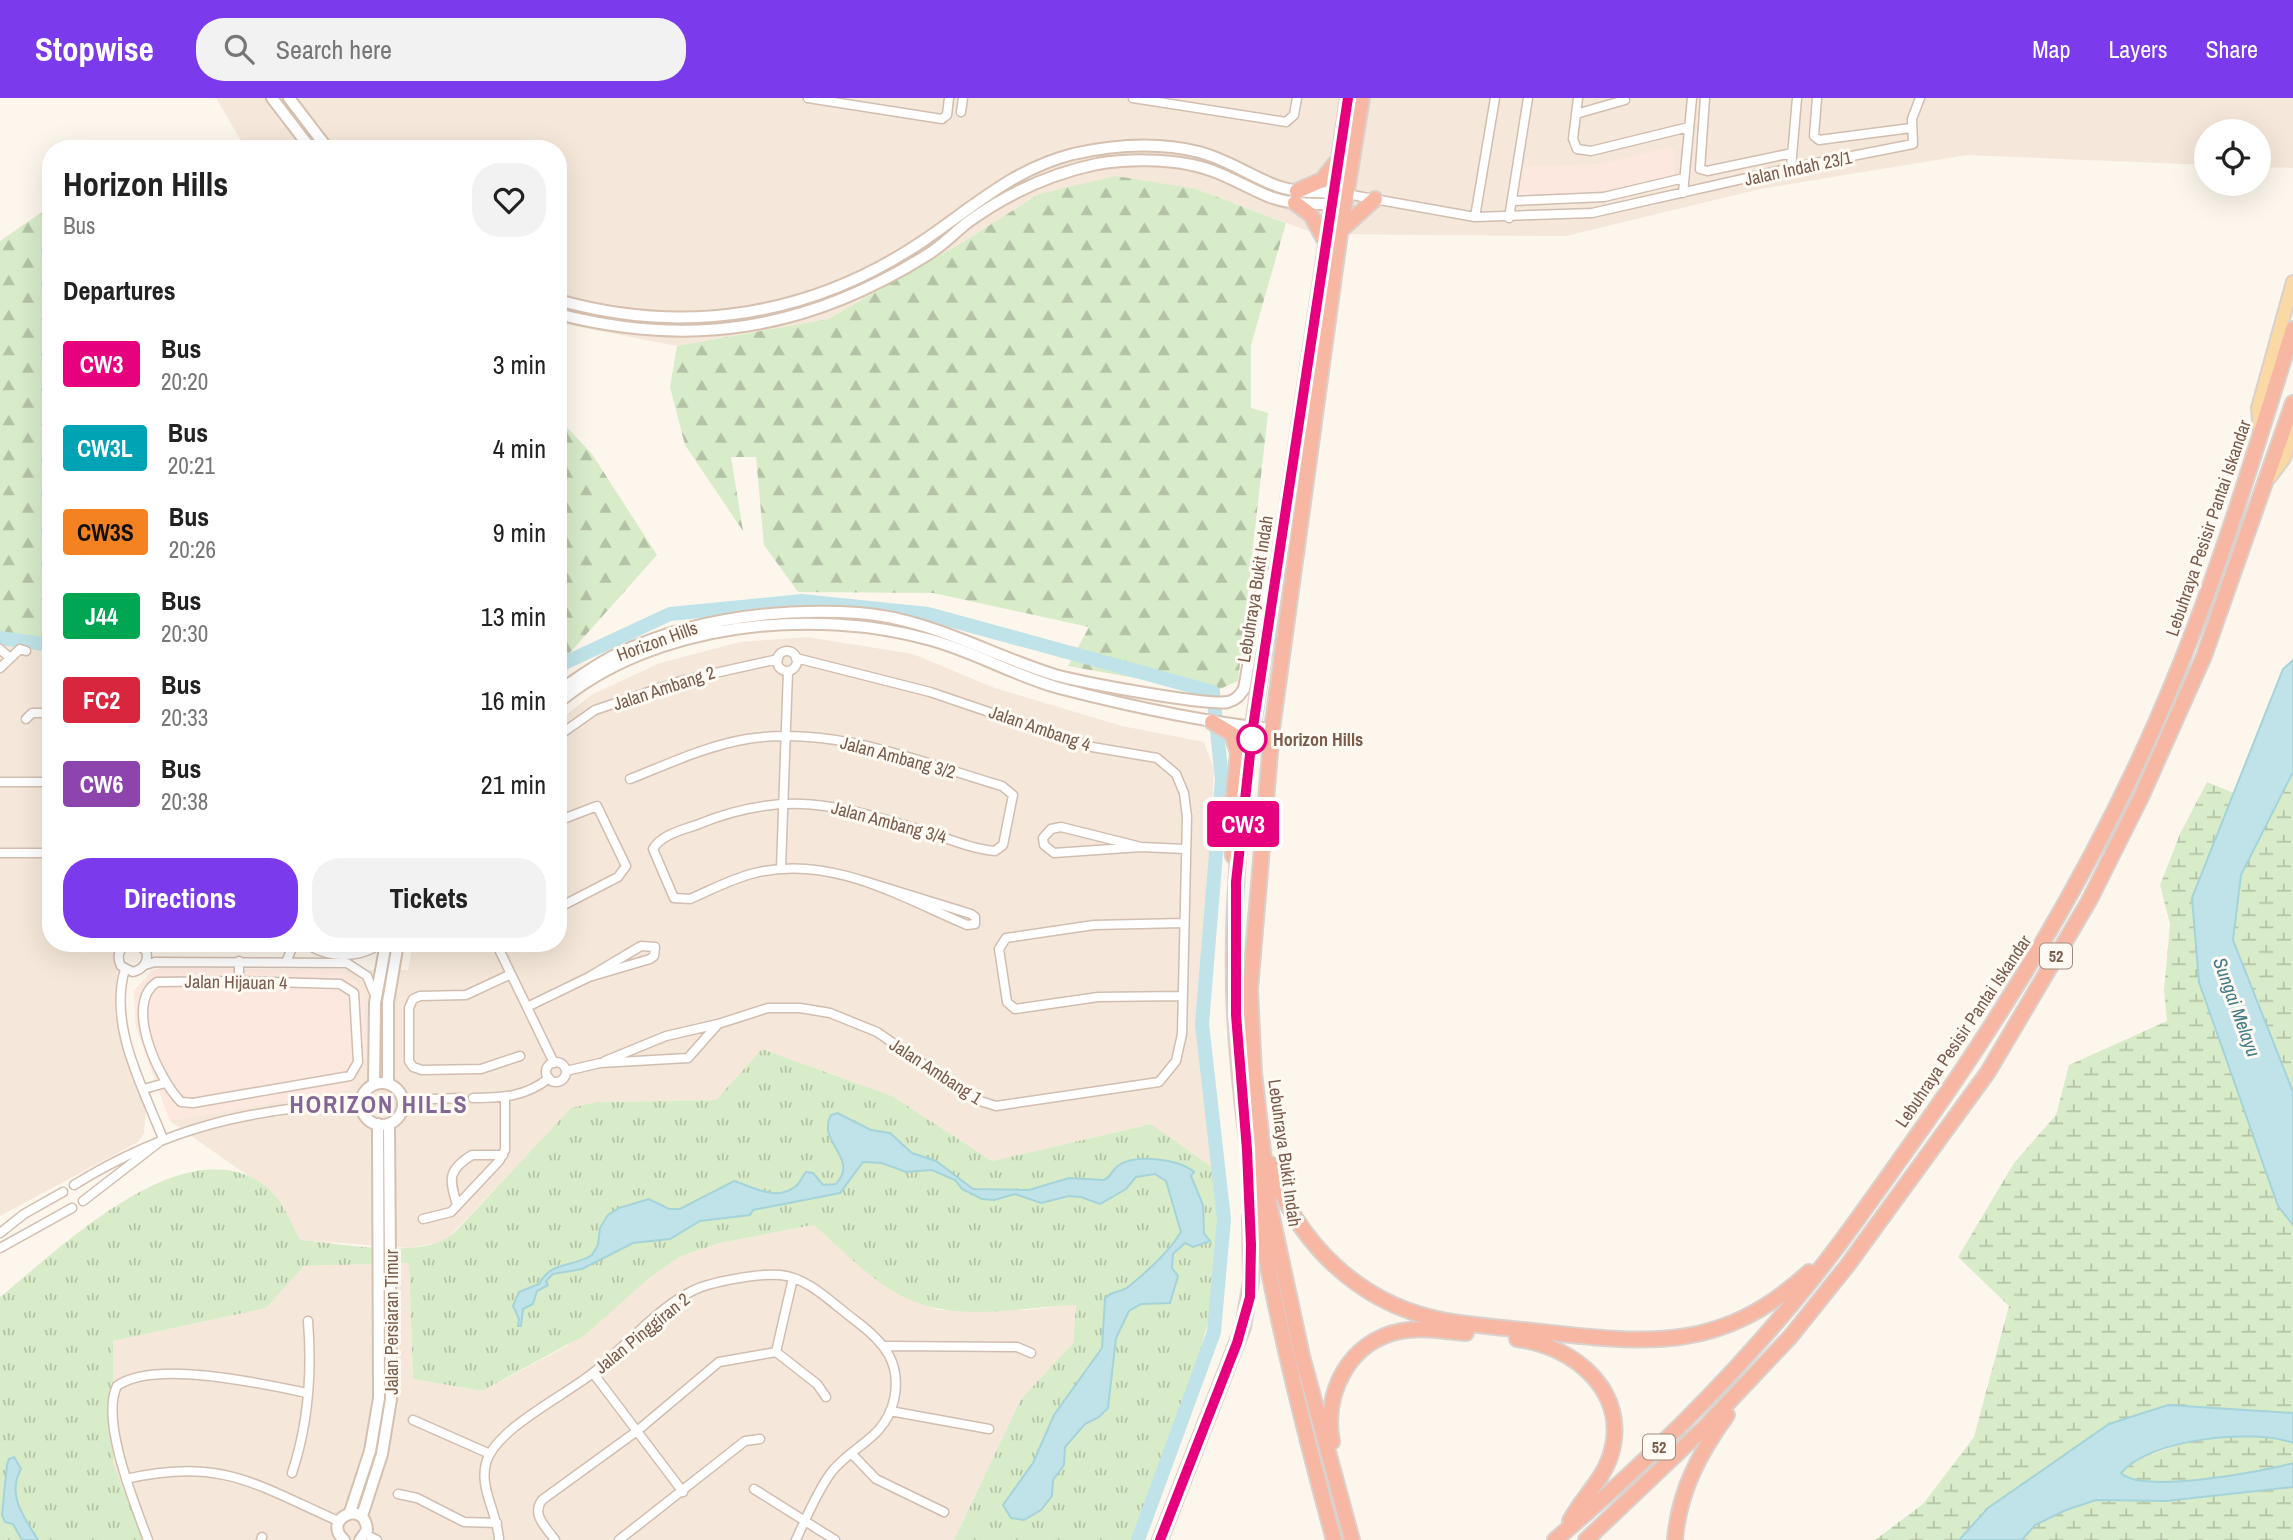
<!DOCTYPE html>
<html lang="en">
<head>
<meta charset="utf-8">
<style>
  body { margin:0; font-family:"Archivo Narrow",sans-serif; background:#f2f2f2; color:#222; height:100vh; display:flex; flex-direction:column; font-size:26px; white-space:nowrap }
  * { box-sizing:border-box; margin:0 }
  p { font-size:23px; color:#767676 }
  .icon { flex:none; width:38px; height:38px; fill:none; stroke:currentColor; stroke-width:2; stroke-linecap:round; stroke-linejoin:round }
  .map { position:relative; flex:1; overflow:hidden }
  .details { position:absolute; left:42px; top:42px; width:525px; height:812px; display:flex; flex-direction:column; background:#fff; border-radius:28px; box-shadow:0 7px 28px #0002 }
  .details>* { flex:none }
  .badge { padding:0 14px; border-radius:5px; font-size:24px; line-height:46px }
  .controls { position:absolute; left:2194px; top:21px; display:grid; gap:14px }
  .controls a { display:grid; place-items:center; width:77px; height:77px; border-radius:50%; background:#fff; box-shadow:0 7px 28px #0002; font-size:35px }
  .map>.badge { position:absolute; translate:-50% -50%; box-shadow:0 0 0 4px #fff }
  h2 { padding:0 21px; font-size:26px; line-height:63px }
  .round { display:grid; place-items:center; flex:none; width:74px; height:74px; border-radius:28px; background:#f2f2f2 }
  .head { display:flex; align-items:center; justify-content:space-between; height:119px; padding:0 21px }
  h1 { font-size:33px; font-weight:700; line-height:52px }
  .action { display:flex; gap:14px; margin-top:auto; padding:14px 21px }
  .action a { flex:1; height:80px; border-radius:28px; background:#7c3aed; color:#fff; font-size:28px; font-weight:700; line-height:80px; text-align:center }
  .action a+a { background:#f2f2f2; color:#222 }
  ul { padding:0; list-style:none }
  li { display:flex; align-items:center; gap:21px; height:84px; padding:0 21px }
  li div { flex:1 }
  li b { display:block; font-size:26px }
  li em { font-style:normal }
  li .badge { min-width:77px; font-weight:700; text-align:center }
  header { display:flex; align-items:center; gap:42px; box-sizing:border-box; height:98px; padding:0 35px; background:#7c3aed; color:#fff }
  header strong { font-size:33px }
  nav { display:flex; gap:38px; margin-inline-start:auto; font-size:24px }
  .search { width:490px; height:63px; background:#f2f2f2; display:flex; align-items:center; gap:18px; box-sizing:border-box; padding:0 24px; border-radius:28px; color:#767676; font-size:26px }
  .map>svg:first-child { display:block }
</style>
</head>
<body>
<header>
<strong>Stopwise</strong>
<div class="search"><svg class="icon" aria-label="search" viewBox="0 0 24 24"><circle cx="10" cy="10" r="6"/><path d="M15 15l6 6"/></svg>Search here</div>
<nav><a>Map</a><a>Layers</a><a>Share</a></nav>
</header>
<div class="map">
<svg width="2293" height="1442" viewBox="0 0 2293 1442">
  <defs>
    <pattern id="grass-tufts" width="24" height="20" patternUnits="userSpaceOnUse" patternTransform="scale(1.75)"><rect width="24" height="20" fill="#d8ecc9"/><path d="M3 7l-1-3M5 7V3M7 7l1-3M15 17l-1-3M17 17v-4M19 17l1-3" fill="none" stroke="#b4c2a5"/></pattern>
    <pattern id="forest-firs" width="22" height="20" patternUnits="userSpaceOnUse" patternTransform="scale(1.75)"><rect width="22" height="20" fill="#d8ecc9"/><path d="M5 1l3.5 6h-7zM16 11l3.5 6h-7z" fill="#b4c2a5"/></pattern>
    <pattern id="wetland-marsh" width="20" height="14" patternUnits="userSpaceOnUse" patternTransform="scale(1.75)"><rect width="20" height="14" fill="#d8ecc9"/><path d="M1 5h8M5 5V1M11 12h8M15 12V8" fill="none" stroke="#b4c2a5"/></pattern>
  </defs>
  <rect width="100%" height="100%" fill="#fdf6ec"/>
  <path fill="#f5e8da" d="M 216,0 L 2293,0 L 2293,70 L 2259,69 L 2259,33 L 2207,33 L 2207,67 L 1967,57 L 1760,91 L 1566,138 L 1316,136 L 1196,91 L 1039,96 L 963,144 L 828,221 L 677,248 L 558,225 L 558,51 L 246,51 Z
    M 807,539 L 913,556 L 995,590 L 1122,628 L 1204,644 L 1214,671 L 1202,923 L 1214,1071 L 1150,1026 L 992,1063 L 892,998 L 762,951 L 716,1002 L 597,1004 L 571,1011 L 445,1143 L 409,1150 L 299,1142 L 275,1097 L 170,1023 L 136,929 L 134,893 L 152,873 L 163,870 L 408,872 L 413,845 L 558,845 L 558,623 L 593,596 L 660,565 L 740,544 Z
    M 0,540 L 51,547 L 51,845 L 119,845 L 115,917 L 146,1011 L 144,1035 L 138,1044 L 0,1118 Z
    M 813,1127 L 881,1185 L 897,1196 L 938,1212 L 1028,1212 L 1076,1206 L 1073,1245 L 1021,1301 L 954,1442 L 143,1442 L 113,1364 L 113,1243 L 266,1210 L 304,1168 L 409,1165 L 413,1281 L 482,1293 L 567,1248 L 649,1180 L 681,1158 L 720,1145 Z"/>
  <path fill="#fde8e0" d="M 1669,49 L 1674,52 L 1674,79 L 1604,96 L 1515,99 L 1521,69 L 1601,66 Z
    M 163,870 L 341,872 L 364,893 L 366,961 L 348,992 L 170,1023 L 136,929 L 134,893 L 152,873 Z"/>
  <path fill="url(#grass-tufts)" d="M 762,951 L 892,998 L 992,1063 L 1151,1026 L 1214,1071 L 1223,1151 L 1214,1205 L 1173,1344 L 1137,1442 L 954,1442 L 1021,1301 L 1073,1245 L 1076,1207 C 1017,1209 951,1227 896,1195 C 866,1178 840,1149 813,1127 L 720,1145 L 681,1158 L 649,1180 L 585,1237 L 482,1293 L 413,1281 L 409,1165 L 304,1168 L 266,1210 L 113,1243 L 113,1364 L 143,1442 L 0,1442 L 0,1199 C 60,1151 194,1017 273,1095 C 284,1107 292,1127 300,1142 C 341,1145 422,1163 454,1135 L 571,1010 L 597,1004 L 716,1002 Z"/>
  <path fill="url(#forest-firs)" d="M 1116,78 L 1196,91 L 1286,125 L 1251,247 L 1251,310 L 1268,315 L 1238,583 L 1213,594 L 1068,568 L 1089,529 L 933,495 L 798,494 L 764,447 L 756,359 L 731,359 L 743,433 L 685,347 L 670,289 L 677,248 L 828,221 L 963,144 L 1039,96 Z
    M 42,114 L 51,114 L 51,547 L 0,540 L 0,143 Z
    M 558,320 L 592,356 L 657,457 L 558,568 Z"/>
  <path fill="url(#wetland-marsh)" d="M 2293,674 L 2293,994 L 2233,842 L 2241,777 Z
    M 2207,684 L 2234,695 L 2192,800 L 2199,884 L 2278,1108 L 2293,1127 L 2293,1315 L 2168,1307 L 2109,1326 L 1988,1410 L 1959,1442 L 1875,1442 L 1923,1406 L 1974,1339 L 2009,1208 L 1958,1159 L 2014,1065 L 2056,1017 L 2069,967 L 2167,923 L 2164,892 L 2170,826 L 2160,787 L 2180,736 Z
    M 2269,1339 L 2293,1345 L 2293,1365 C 2263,1374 2142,1396 2121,1375 L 2130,1364 L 2197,1340 Z
    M 2293,1389 L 2293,1442 L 2022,1442 L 2035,1427 L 2066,1412 L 2096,1402 L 2166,1403 Z"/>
  <path fill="#bfe3e8" stroke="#a5d3da" stroke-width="2" d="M 2293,562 L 2293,674 L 2241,777 L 2233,842 L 2293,994 L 2293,1127 L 2278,1108 L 2199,884 L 2192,800 L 2283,571 Z
    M 837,1015 L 871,1032 L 890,1035 L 912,1055 L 936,1063 L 973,1091 L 1029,1092 L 1069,1080 L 1104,1082 C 1112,1078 1112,1071 1119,1067 C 1137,1056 1179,1061 1194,1074 L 1191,1078 L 1203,1107 L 1204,1135 L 1210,1143 L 1193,1149 L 1185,1145 L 1173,1156 L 1172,1170 L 1178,1178 L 1170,1205 L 1141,1206 L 1129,1213 L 1116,1240 L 1108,1310 L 1099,1319 L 1085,1326 L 1065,1349 L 1064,1367 L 1053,1382 L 1052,1398 L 1041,1412 L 1024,1422 L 1011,1420 L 1003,1407 L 1033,1365 L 1054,1317 L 1102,1250 L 1105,1201 C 1111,1192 1121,1195 1128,1189 C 1148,1173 1168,1155 1181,1134 L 1166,1083 L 1155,1076 L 1136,1079 L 1126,1091 L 1100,1106 L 1081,1099 L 1069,1098 L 1041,1105 L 1015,1096 L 994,1102 L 982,1101 L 962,1091 L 955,1082 L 932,1072 L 906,1074 L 882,1065 L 863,1064 L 840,1095 L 753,1112 L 750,1117 L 700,1123 L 670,1141 L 633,1145 L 582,1171 L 553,1176 L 546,1183 L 548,1187 L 537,1193 L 533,1206 L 523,1211 L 521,1228 L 518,1228 L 519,1221 L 513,1208 L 519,1194 L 539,1186 C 552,1162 572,1170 592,1157 L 598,1147 L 600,1130 L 608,1117 L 619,1110 L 649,1101 L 669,1111 L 680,1111 L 734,1083 C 753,1089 777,1104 796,1088 C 801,1084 802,1078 806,1074 L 813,1075 L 823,1087 L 836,1086 C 860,1060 816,1044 831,1017 Z
    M 2168,1307 L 2293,1315 L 2293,1345 C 2253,1330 2149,1341 2121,1375 C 2141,1396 2263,1374 2293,1365 L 2293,1389 L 2166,1403 L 2096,1402 L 2066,1412 L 2035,1427 L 2022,1442 L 1959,1442 L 1988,1410 L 2109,1326 Z
    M 14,1359 L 21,1371 C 6,1398 25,1420 38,1442 L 22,1442 L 13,1426 L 5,1424 L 2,1417 L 7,1367 L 9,1361 Z"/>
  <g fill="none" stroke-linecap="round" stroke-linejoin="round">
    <path stroke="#bfe3e8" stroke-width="14" d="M 0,540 L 51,547
      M 558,568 L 670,516 L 802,503 L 928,516 L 1213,594 L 1222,682 L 1202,926 L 1224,1121 L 1214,1234 L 1138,1442"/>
    <g stroke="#d1beb0" stroke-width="11">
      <path id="street" d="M 808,0 L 942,21 L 947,17 L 949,0
        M 1133,0 L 1286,24 L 1294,17 L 1297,0
        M 1578,0 L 1573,41 L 1577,51 L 1591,53 L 1689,29
        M 1705,0 L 1700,71 L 1707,73 L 1792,55
        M 1817,0 L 1814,38 L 1819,42 L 1911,30
        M 961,14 L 963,0
        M 1576,16 L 1625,2
        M 1791,70 L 1797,0
        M 1683,95 L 1692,0
        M 1346,96 L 1475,119 L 1592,115 L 1791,70 L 1913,46 L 1912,21 L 1920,0
        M 1512,103 L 1604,99 L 1684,80
        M 1475,119 L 1495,0
        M 1509,120 L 1528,0
        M 0,551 L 10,560
        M777 563a10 10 0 1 1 20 0a10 10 0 1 1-20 0Z
        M 0,570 L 20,551 L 26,553
        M 26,621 L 32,615 L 51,615
        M 558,638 L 595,612 L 684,582 L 778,561
        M 630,681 C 668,666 706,648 747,641 C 834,627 920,664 1002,688 L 1013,697 L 1003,747 L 995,753 C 972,751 949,741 928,734 C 841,708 787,690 699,726 C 683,732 662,736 653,751 L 674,800 L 690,801 C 711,792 733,780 755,775 C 830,756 901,799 967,827 L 975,826 L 975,819 L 971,816 L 861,782
        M 0,684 L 51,684
        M 558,723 L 597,708 L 626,768 L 618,779 L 558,810
        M 1141,749 L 1054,755 L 1044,747 L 1043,740 L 1051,731 L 1061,729 L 1141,749 L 1185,751
        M 0,755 L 51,755
        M 781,770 L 788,573
        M 129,845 C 119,850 116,858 121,868 L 133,874 C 144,871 149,863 146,853 L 136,845
        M 306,845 C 327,861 360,861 381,845
        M 496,845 L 554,965
        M 287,862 L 294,845
        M 145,867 L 155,864 L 347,865 L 367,878 L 374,895
        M 125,871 C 108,928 143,989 163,1041
        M 511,876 L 466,897 L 420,898 L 413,901 L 409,910 L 409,963 L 413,969 L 422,972 L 481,971 L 520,958
        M 239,883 L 340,886 L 354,895 L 358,964 L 350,978 L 193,1005 L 181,1004 C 159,982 123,906 157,884 Z
        M 239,883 L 239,863
        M 1181,898 L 1098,899 L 1015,911 L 1007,904 L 999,851 L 1006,840 L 1094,827 L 1183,825
        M 527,909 L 589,879 L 641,848 L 655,849 L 654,858 L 650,861 L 589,879
        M 605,963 L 666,938 L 718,926
        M546 974a10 10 0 1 1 20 0a10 10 0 1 1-20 0Z
        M 566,973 L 600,965 L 688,960 L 718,926 L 768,910 L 800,910 L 830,915 L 877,934 L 974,1001 L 996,1008 L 1159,984 L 1176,963 L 1182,936 L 1187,719 L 1184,695 L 1176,676 L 1157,660 L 1092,649 L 930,594 L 796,560
        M 144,991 L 165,985
        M 473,1000 C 501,1000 526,999 549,980
        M 403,1002 L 460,1000
        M 74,1087 C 169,1028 251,1011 361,1004
        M 83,1103 L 158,1045
        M 457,1107 C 450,1082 446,1073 472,1057 L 503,1057
        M 423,1121 L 451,1114 L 499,1063 L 505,1052 L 505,1000
        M 0,1135 L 24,1116 L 63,1094
        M 0,1150 L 72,1110
        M 886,1248 L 1017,1249 L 1031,1255
        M 776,1254 L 793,1180
        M 593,1275 L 683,1394
        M 890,1313 L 989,1331
        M 413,1322 L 490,1356
        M 852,1356 L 876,1381 L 944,1414
        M 292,1375 C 308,1327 312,1273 308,1223
        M 126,1381 C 220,1359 255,1386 338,1423
        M 754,1391 L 835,1442
        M 398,1396 L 417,1400 L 464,1424 L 497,1425
        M 365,1436 L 377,1442
        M 148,1442 C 135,1407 100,1322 117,1288 C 155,1261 264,1286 307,1295
        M 261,1442 L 262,1439
        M 499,1442 C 498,1416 479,1391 486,1365 C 496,1330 566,1297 594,1274 C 626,1248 655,1212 692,1193 C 709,1184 759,1175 780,1177 C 808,1179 834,1207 856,1223 C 884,1244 902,1265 894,1302 C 884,1343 851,1347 830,1376 C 816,1396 806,1420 796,1442
        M 555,1442 C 546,1429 531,1417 542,1402 L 637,1333 L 719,1264 L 776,1254 L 817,1286 L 826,1299
        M 619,1442 L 745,1343 L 760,1341"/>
    </g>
    <g stroke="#d6c0b0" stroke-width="14">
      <path id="secondary" d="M 272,0 L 311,51
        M 289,0 L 328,51
        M 558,202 C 686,238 812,218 923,143 C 972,110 1013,71 1073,56 C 1113,47 1159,44 1199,54 C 1227,61 1250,78 1277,88 C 1297,95 1319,94 1340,95
        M 558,216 C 693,251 809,231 927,157 C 942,148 954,135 968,124 C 1008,95 1049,76 1097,66 C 1126,61 1164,61 1192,67 C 1219,72 1245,89 1270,99 C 1292,107 1315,106 1338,106
        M 558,593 C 577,581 596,566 617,556 C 694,520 775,510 859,515 C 929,520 990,557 1055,577 C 1080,584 1207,608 1228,604 C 1236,602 1239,598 1244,591 L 1262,490 L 1276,470
        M 558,605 C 654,524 813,509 931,542 C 975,554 1015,578 1059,590 C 1129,608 1201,624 1272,631
        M361 1006a21 21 0 1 1 42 0a21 21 0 1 1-42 0Z
        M 374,986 L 375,905 L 386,845
        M 388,986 L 388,904 L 398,845
        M 350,1414 L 370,1353 L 379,1300 L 378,1026
        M 362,1418 L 382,1356 L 391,1301 L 389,1026
        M 344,1442 C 321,1421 365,1400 367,1432 L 360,1442"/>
    </g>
    <g stroke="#dad1cd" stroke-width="16">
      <path id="primary" d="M 2260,333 L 2258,310 L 2293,184
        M 2270,379 L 2284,360 L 2293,333"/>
    </g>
    <g stroke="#dad1cd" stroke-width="18">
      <path id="highway" d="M 1297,93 L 1322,82 L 1336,64
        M 1295,105 L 1311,117 L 1324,141
        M 1341,132 L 1375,101
        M 1212,624 L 1232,636 L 1238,655 L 1230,729 L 1233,758
        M 1270,1066 C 1296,1144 1359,1206 1442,1222 C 1474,1228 1509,1230 1542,1234 C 1651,1246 1722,1254 1809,1174
        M 1517,1241 C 1575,1248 1631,1295 1610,1359 C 1602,1383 1582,1400 1570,1423
        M 1332,1344 C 1323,1295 1349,1243 1401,1233 C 1423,1229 1445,1233 1466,1235
        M 1160,1442 L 1243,1229 L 1251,1183 L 1250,1120
        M 1334,1442 C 1287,1270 1245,1095 1235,917 C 1227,758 1257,599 1282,443 C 1305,295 1325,147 1348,0
        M 1352,1442 L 1302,1258 L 1269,1105 L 1254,975 L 1250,892 L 1272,631 L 1339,142 L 1362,0
        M 1555,1442 C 1638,1372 1716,1296 1786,1213 C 1833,1158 1874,1098 1916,1039 C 2017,897 2105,749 2172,587 C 2220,471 2256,351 2293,231
        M 1586,1442 L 1705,1329 L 1791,1238 L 1847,1168 L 1988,974 L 2089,803 L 2141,699 L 2204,558 L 2293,305
        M 1675,1442 C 1679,1393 1699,1356 1727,1317"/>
    </g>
    <use href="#street" stroke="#fff" stroke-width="8"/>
    <use href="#secondary" stroke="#fff" stroke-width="10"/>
    <use href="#primary" stroke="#fbd9a5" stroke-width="12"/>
    <use href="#highway" stroke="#f7b7a3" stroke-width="14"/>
  </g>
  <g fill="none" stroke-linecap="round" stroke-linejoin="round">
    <g stroke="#fff" stroke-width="16">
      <path id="line" d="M 1160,1442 L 1237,1245 L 1250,1199 L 1251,1147 L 1247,1052 L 1236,917 L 1236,784 L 1253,629 L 1348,0"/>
    </g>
    <use href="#line" stroke="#e6007e" stroke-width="10"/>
  </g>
  <circle fill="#fff" stroke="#e6007e" stroke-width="3.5" cx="1252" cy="641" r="14"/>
  <g text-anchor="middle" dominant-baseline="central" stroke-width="6" stroke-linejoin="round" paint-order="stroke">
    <g fill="#fffaf3" stroke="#a28b7f" stroke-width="2">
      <rect x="2040" y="845.5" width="32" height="25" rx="5"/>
      <rect x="1643" y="1336.5" width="32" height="25" rx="5"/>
    </g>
    <g font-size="16" font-weight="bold" fill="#7a5c4d">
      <text x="2056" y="858">52</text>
      <text x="1659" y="1349">52</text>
    </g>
    <g font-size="18" fill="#7a5c4d" stroke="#fffaf3">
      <text transform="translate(1798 70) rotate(-12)">Jalan Indah 23/1</text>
      <text transform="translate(2208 430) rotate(-71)">Lebuhraya Pesisir Pantai Iskandar</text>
      <text transform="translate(1255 491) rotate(-81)">Lebuhraya Bukit Indah</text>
      <text transform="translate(657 543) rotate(-20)">Horizon Hills</text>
      <text transform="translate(664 590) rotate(-18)">Jalan Ambang 2</text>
      <text transform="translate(1040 630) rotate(19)">Jalan Ambang 4</text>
      <text transform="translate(898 659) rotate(15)">Jalan Ambang 3/2</text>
      <text transform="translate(889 724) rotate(15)">Jalan Ambang 3/4</text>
      <text transform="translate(236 884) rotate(1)">Jalan Hijauan 4</text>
      <text transform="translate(1963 933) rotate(-56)">Lebuhraya Pesisir Pantai Iskandar</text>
      <text transform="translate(936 973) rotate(33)">Jalan Ambang 1</text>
      <text transform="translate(1285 1055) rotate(82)">Lebuhraya Bukit Indah</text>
      <text transform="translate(391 1224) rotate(-90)">Jalan Persiaran Timur</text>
      <text transform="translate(642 1235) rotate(-39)">Jalan Pinggiran 2</text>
    </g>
    <g font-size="18" font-weight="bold" fill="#7a5c4d" stroke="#fffaf3" text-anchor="start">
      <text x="1273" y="641">Horizon Hills</text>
    </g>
    <g font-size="19" font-style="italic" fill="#437c86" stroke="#fffaf3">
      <text transform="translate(2237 909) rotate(70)">Sungai Melayu</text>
    </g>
    <g font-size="24" font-weight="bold" letter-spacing="2" fill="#846695" stroke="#fffaf3">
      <text x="379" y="1006">HORIZON HILLS</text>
    </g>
  </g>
</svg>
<div class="controls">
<a><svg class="icon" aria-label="locate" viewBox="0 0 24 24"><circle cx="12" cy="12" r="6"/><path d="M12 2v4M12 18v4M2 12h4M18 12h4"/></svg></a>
</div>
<b class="badge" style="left:1243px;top:726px;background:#e6007e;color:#fff">CW3</b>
<section class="details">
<div class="head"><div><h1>Horizon Hills</h1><p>Bus</p></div><a class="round"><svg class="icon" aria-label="heart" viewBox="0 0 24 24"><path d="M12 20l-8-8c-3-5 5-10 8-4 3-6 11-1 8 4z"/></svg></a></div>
<h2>Departures</h2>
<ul>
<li><span class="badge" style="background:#e6007e;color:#fff">CW3</span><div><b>Bus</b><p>20:20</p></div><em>3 min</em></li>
<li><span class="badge" style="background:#00a3b4;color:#fff">CW3L</span><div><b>Bus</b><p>20:21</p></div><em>4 min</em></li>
<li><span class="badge" style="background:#f58220;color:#111">CW3S</span><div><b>Bus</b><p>20:26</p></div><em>9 min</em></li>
<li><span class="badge" style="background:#00a651;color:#fff">J44</span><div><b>Bus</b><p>20:30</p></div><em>13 min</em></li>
<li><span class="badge" style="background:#d7263d;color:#fff">FC2</span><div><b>Bus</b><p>20:33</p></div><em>16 min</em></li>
<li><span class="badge" style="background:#8e44ad;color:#fff">CW6</span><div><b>Bus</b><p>20:38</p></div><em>21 min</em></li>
</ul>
<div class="action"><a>Directions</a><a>Tickets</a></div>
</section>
</div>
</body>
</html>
